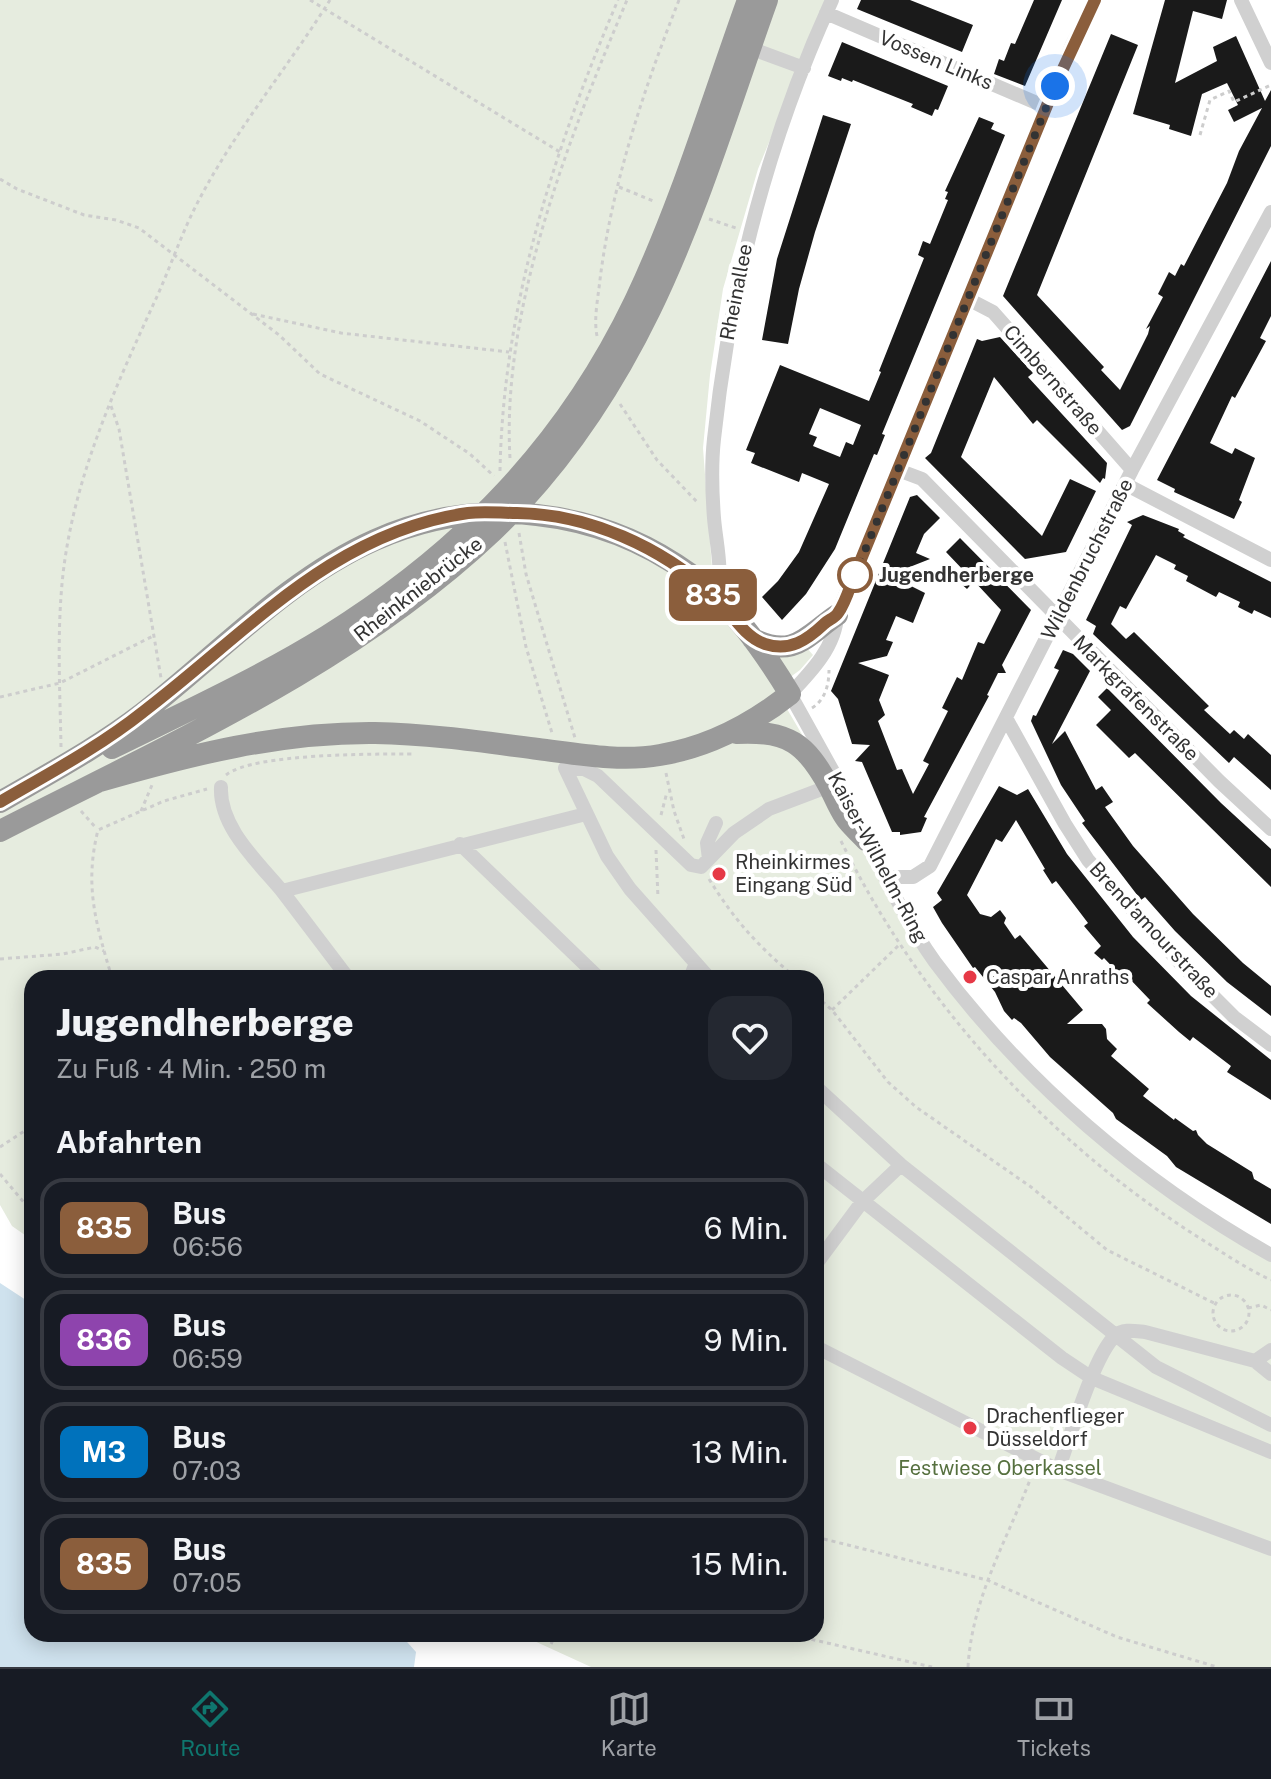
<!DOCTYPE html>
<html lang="de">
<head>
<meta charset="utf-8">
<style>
  body { margin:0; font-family:"Public Sans",sans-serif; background:#242831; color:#f1f3f6; height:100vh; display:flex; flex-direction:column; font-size:30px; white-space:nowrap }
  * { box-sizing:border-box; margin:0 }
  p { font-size:26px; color:#9ea1a6 }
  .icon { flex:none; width:44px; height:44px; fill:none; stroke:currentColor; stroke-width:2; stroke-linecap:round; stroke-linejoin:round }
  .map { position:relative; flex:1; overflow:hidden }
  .sheet { position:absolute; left:24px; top:970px; width:800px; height:672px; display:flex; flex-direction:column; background:#171b24; border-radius:24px; box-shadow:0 4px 20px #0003 }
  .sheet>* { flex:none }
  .badge { padding:0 16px; border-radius:12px; font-size:28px; line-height:52px }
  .you { position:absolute; width:40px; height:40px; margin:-20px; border:6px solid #fff; border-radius:50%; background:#1a73e8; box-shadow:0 0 0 12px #1a73e833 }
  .map>.badge { position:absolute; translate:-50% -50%; box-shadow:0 0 0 4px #fff }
  h2 { padding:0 32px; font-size:30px; line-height:72px }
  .round { display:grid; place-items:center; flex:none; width:84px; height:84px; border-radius:24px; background:#242831 }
  .head { display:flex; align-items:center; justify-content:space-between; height:136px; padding:0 32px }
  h1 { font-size:38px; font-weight:800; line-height:60px }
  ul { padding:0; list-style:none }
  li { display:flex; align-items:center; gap:24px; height:100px; margin:0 16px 12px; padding:0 16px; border:4px solid #363941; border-radius:24px }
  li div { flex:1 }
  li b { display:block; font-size:30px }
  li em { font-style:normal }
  li .badge { min-width:88px; font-weight:700; text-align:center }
  .menu { display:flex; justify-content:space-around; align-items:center; height:112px; border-top:2px solid #363941; background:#171b24; font-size:22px; color:#9ea1a6 }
  .menu a { display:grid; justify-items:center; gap:4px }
  .menu .selected { color:#0f766e }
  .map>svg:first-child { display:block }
</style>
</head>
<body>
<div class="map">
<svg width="1271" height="1667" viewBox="0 0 1271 1667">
  <rect width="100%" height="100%" fill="#fff"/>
  <path fill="#e6ecdf" d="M 0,0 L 828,0 L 758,169 L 723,289 L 710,375 L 703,448 L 715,608 L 749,644 L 831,784 L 932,965 L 1135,1168 L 1271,1255 L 1271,1667 L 591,1667 L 519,1634 L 816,1634 L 816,978 L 32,978 L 32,1240 L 12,1226 L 0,1205 Z
    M 806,647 L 813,655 L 800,670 L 789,678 L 774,653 Z"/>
  <path fill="#cfe2ee" d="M 0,1283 L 32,1304 L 32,1509 L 24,1519 L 25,1524 L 32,1529 L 32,1634 L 400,1634 L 416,1652 L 414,1667 L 0,1667 Z"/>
  <path fill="#1a1a1a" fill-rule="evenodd" d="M 861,0 L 910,0 L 973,25 L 962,52 L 857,9 Z
    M 1034,0 L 1062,0 L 1025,86 L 994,74 L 999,59 L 1004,61 L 1011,43 L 1015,44 Z
    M 1165,0 L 1227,0 L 1222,19 L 1193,11 L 1175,83 L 1217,61 L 1213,47 L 1236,36 L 1265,101 L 1271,90 L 1271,146 L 1130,426 L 1122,430 L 1003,296 L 1111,34 L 1138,45 L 1037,295 L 1104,367 L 1101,370 L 1120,390 L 1148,334 L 1150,326 L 1146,329 L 1163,297 L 1158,294 L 1169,272 L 1175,276 L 1181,264 L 1184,266 L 1227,183 L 1239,151 L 1262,108 L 1234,122 L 1228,110 L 1238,105 L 1227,83 L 1202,94 L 1191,136 L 1169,129 L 1170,125 L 1133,114 Z
    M 842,42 L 948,86 L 938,110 L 935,109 L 932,116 L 911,107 L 913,104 L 853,80 L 852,82 L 842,78 L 841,81 L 828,76 Z
    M 823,115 L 851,124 L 815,232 L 799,289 L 788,344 L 762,340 L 777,259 Z
    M 979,117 L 994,123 L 991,129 L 1005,135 L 882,434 L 885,435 L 877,455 L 874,454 L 835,549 L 806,594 L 782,620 L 762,597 L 778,581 L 799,552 L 829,484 L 802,473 L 799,482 L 751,463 L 755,453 L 746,450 L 780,365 L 869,401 L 881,372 L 879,371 L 924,258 L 918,255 L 923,241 L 930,244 L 948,200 L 945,199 L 948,192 L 945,191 ZM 820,408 L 861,425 L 853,445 L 846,442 L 840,457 L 813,446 L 817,437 L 809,434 Z
    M 1271,261 L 1271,316 L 1260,338 L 1266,341 L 1235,398 L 1232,396 L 1210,443 L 1232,454 L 1235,448 L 1255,458 L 1239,500 L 1242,502 L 1234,519 L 1174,492 L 1175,489 L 1157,480 Z
    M 1000,337 L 1033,373 L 1028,377 L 1107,463 L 1105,479 L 1103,478 L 1100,483 L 1037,420 L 1033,424 L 994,377 L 961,457 L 1042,536 L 1070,479 L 1096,491 L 1066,552 L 1025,559 L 925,458 L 931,453 L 977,339 L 982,341 Z
    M 917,495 L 940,518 L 924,534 L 916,553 L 930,559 L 897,572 L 912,578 L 909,585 L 925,593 L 913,623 L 896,616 L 886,640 L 893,642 L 887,656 L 858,663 L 889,675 L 879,700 L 885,715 L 878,721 L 897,770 L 902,769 L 913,794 L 929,764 L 923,761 L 948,711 L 942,708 L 957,677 L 962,680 L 978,642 L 984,644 L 1001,610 L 974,581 L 967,589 L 958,581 L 966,573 L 946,552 L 960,538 L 1031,610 L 1002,665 L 1006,673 L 998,673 L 987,695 L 989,696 L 924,817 L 927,818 L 921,832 L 900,835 L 900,832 L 892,832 L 862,762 L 855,761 L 870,745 L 852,744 L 838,699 L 831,691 L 910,497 Z
    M 1143,515 L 1179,529 L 1178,531 L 1185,535 L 1183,537 L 1271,582 L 1271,618 L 1254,610 L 1252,614 L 1238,607 L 1240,602 L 1219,592 L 1216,597 L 1186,581 L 1188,576 L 1174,569 L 1176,565 L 1156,555 L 1126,609 L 1120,606 L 1111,624 L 1126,639 L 1134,632 L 1209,706 L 1204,710 L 1230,734 L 1234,730 L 1244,739 L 1248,734 L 1271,755 L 1271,790 L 1234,757 L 1229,763 L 1093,634 L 1096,626 L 1086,620 L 1132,525 L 1127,522 Z
    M 1063,650 L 1073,654 L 1090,671 L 1052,744 L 1065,731 L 1096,790 L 1102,786 L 1113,802 L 1105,807 L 1133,846 L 1193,914 L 1243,963 L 1271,986 L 1271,1016 L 1227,982 L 1175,931 L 1145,897 L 1141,900 L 1082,823 L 1085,821 L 1061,785 L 1031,721 L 1033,715 L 1036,716 L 1059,670 L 1054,668 Z
    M 1107,688 L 1221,803 L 1271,849 L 1271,887 L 1135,753 L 1129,758 L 1096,725 L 1111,710 L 1098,697 Z
    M 999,786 L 1017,795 L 1028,789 L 1067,854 L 1133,937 L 1191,996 L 1271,1060 L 1271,1100 L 1227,1072 L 1231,1066 L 1193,1037 L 1190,1041 L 1179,1032 L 1147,1003 L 1150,1000 L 1127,976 L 1124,979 L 1104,958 L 1102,960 L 1094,953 L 1101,946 L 1084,926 L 1088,923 L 1056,881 L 1052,884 L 1043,870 L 1045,869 L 1016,820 L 1002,842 L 996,839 L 967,895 L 980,914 L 991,917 L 1000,910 L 1006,918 L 1004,923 L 1015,939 L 1020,935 L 1083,1010 L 1067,1024 L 1102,1024 L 1106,1029 L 1107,1039 L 1117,1049 L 1111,1056 L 1149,1089 L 1143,1096 L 1174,1120 L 1175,1118 L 1193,1131 L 1196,1130 L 1198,1135 L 1207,1144 L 1252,1172 L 1254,1179 L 1271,1189 L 1271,1224 L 1176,1167 L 1167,1156 L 1116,1119 L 1113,1113 L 1050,1057 L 1021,1023 L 1014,1018 L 1012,1020 L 1004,1011 L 995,992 L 975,967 L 973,968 L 942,923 L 933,907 L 942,900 L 937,893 Z"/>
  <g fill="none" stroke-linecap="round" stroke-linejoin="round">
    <path stroke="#cdcdcd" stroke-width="3" stroke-dasharray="4 4" stroke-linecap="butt" d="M 310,0 L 560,152
      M 1200,135 L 1210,100 L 1229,91 L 1234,102 L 1271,85
      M 0,179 L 17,189 L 84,215 L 116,220 L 139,228 L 279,335 L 320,374 L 420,421 L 470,454 L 494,476
      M 619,187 L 656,202
      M 709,219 L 736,228
      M 253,314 L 341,333 L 509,352
      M 597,336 C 594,321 597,303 599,288 C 610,190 643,91 679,0
      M 620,404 L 657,460 L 699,504
      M 111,406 L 119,429 L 161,678
      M 510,458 C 501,309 570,135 627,0
      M 500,471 C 503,306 554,150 618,0
      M 519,533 L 526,574 L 575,738
      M 505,542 L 526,647 L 552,733
      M 0,697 L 60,683 L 155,635
      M 812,708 C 825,700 829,685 829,670
      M 61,747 C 60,693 57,638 62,584 C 71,485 113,392 154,303 C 170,269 182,231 200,198 C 237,128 288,67 330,0
      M 666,773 L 674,811 L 684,839
      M 226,775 C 253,753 377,754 415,754
      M 81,811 L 97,829
      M 141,811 L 152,785
      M 661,815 L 667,792
      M 841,841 C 920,1002 1047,1141 1198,1237 C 1222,1252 1245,1268 1271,1280
      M 656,850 L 658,898
      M 709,879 C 735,921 758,946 796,978
      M 0,959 L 63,954 L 95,947 L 104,951
      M 112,978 C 96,924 84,886 98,830 L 164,801 L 207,789
      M 816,996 L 832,1010 L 888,1082 L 916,1107 L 1031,1187 L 1107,1250 L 1216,1304
      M 832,1010 L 900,944
      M 0,1147 L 32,1126
      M 0,1174 L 32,1212
      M1213 1313a18 18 0 1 1 36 0a18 18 0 1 1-36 0Z
      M 1248,1308 L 1261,1305 L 1271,1310
      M 816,1537 L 987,1580 L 1117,1637 L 1217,1667
      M 788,1634 L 932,1667
      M 551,1644 L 556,1634
      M 968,1667 C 972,1596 1009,1537 1033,1472"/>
    <path stroke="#d0d0d0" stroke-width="14" d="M 1241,0 L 1271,63
      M 826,13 L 1046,107
      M 750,48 L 804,68
      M 968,299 L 993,312 L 1132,470
      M 898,470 L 922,479 L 1219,781 L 1271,829
      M 1125,484 L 1271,560
      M 716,597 C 724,573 716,543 714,518 C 712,492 711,466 714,439 C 730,287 768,139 832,0
      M 1006,718 L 1065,824 L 1088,860 L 1181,964 L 1234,1017 L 1271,1045
      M 840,784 L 790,694 C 811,672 836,646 837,615 L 1046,107 L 1072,45 L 1095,0
      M 221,787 C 219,827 258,862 282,891
      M 864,835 C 885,878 907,923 935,962 C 1024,1082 1141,1182 1271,1255
      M 460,844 L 599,978
      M 709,859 L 707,843 L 716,823
      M 886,877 L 913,877 L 930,866 L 1132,470 L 1271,212
      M 348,978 L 282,891 L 586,814
      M 690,978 L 696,963
      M 709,978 L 630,889 L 607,856 L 565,768 L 584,769 L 598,776 L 691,865 L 701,867 L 734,833 L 769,809 L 835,784
      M 816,1087 L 901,1165 L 1156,1367 L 1271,1425
      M 816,1164 L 1062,1358 L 1092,1378 L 1271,1452
      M 816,1264 L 862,1202 L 901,1165
      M 816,1347 L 1058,1470 L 1271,1549
      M 1255,1361 L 1271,1374
      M 1058,1470 C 1069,1441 1094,1355 1115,1336 C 1123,1328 1135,1331 1145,1332 L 1255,1361 L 1271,1350"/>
    <path stroke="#9a9a9a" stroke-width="22" d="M 753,639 C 794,659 806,636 837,615
      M 736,733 C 788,730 806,743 830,788 C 835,798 839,808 845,817 C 850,825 859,832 866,840
      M 112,748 C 185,712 259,678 327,636 C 462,552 566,445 635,301 C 681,204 712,100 748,0
      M 0,802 C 48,774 99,747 143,713 C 219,654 287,579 375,540 C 478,494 599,508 690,574 C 732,605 763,650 790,694 C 752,724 709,747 660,755 C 620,762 578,754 538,749 C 484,742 430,734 375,733 C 280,732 190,755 100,781
      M 0,831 C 170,744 353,664 493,531 C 558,469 611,390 650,310 C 698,211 730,103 767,0"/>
  </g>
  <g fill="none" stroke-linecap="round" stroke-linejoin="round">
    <g stroke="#fff" stroke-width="18">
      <path id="line" d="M 0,802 C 48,774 99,747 143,712 C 247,633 332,532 468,513 C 484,511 501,513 517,513 C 589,514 661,547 714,595 C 730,610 743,637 765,644 C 790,652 807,640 824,624 C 828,620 835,618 838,613 C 846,602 850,586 855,574 L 1055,86 L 1095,0"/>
    </g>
    <use href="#line" stroke="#8b5e3c" stroke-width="12"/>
    <path stroke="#333" stroke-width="8" stroke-dasharray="0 14.4" d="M 855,575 L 1055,86"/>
  </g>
  <circle fill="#fff" stroke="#8b5e3c" stroke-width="4" cx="855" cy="575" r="16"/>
  <g fill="#e63946" stroke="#fff" stroke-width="3">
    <circle cx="719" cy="874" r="8"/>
    <circle cx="970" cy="977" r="8"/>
    <circle cx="970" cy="1428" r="8"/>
  </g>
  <g text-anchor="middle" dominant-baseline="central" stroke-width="8" stroke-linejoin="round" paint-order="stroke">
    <g font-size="20" fill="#333" stroke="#fff">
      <text transform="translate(936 60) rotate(23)">Vossen Links</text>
      <text transform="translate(736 292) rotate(-79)">Rheinallee</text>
      <text transform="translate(1053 380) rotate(49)">Cimbernstraße</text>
      <text transform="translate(1087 559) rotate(-63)">Wildenbruchstraße</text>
      <text transform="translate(418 589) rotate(-38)">Rheinkniebrücke</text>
      <text transform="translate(1136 698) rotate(45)">Markgrafenstraße</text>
      <text transform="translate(878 857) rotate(62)">Kaiser-Wilhelm-Ring</text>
      <text transform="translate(1154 930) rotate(47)">Brend'amourstraße</text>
    </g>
    <g font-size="20" font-weight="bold" fill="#333" stroke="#fff" text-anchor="start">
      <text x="879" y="575">Jugendherberge</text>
    </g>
    <g font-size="20" fill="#333" stroke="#fff" text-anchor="start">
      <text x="735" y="862">Rheinkirmes<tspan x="735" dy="23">Eingang Süd</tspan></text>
      <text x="986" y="977">Caspar Anraths</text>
      <text x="986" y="1416">Drachenflieger<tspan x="986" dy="23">Düsseldorf</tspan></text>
    </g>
    <g font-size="20" fill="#56703f" stroke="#fff">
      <text x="1000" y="1468">Festwiese Oberkassel</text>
    </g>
  </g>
</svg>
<div class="you" style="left:1055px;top:86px"></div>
<b class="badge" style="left:713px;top:595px;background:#8b5e3c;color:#fff">835</b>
<section class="sheet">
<div class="head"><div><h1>Jugendherberge</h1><p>Zu Fuß · 4 Min. · 250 m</p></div><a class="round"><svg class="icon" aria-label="heart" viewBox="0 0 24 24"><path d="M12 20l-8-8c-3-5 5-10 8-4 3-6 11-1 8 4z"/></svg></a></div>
<h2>Abfahrten</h2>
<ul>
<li><span class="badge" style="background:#8b5e3c;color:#fff">835</span><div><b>Bus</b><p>06:56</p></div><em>6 Min.</em></li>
<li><span class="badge" style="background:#8e44ad;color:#fff">836</span><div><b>Bus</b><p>06:59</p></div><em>9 Min.</em></li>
<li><span class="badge" style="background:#0072bc;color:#fff">M3</span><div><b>Bus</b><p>07:03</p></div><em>13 Min.</em></li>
<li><span class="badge" style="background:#8b5e3c;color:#fff">835</span><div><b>Bus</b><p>07:05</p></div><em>15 Min.</em></li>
</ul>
</section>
</div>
<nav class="menu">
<a class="selected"><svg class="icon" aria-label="directions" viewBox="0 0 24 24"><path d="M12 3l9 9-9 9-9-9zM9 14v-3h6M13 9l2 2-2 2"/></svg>Route</a>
<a><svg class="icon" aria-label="map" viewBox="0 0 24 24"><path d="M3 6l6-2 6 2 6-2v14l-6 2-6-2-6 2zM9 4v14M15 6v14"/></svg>Karte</a>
<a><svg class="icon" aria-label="tickets" viewBox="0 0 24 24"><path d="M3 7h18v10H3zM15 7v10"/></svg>Tickets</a>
</nav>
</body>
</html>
